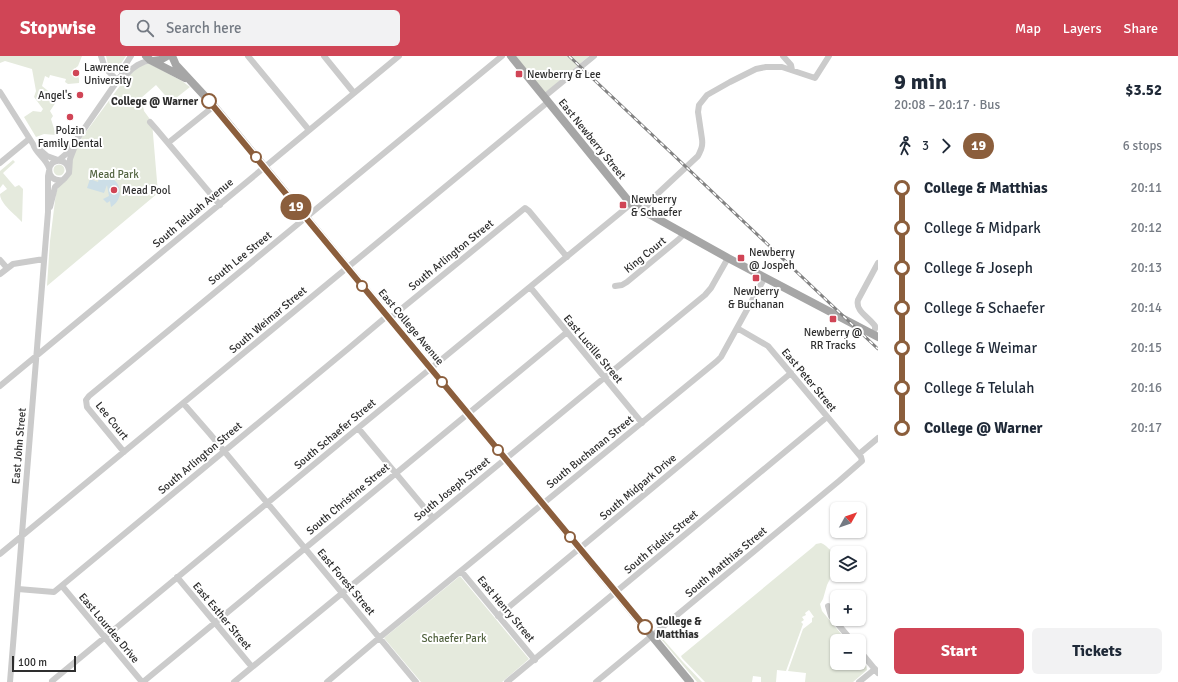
<!DOCTYPE html>
<html lang="en">
<head>
<meta charset="utf-8">
<style>
  body { margin:0; font-family:Signika,sans-serif; background:#f2f2f3; color:#1f2937; height:100vh; display:flex; flex-direction:column; font-size:15px; white-space:nowrap }
  * { box-sizing:border-box; margin:0 }
  p { font-size:13px; color:#747a83 }
  .icon { flex:none; width:22px; height:22px; fill:none; stroke:currentColor; stroke-width:2; stroke-linecap:round; stroke-linejoin:round }
  .map { position:relative; flex:1; overflow:hidden }
  .panel { display:flex; flex-direction:column; background:#fff; width:300px }
  .panel>* { flex:none }
  .badge { padding:0 8px; border-radius:13px; font-size:14px; line-height:26px }
  .needle { width:26px; rotate:50deg }
  .tools { position:absolute; left:830px; top:446px; display:grid; gap:8px }
  .tools a { display:grid; place-items:center; width:36px; height:36px; border-radius:6px; background:#fff; box-shadow:0 1px 3px #0004; font-size:20px }
  .scale { position:absolute; left:12px; bottom:10px; width:64px; box-sizing:border-box; padding-left:4px; border:2px solid #2e2e2e; border-top:0; font-size:11px; line-height:14px; white-space:nowrap; color:#2e2e2e; -webkit-text-stroke:3px #fff; paint-order:stroke }
  .map>.badge { position:absolute; translate:-50% -50%; box-shadow:0 0 0 2px #fff }
  .legs { display:flex; align-items:center; gap:6px; height:44px; padding:0 16px; font-size:13px }
  .legs p { margin-inline-start:auto }
  .summary { display:flex; align-items:center; justify-content:space-between; height:68px; padding:0 16px }
  h1 { font-size:22px; font-weight:700; line-height:30px }
  .primary-button { display:flex; gap:8px; margin-top:auto; padding:8px 16px }
  .primary-button a { flex:1; height:46px; border-radius:6px; background:#d04556; color:#fff; font-size:16px; font-weight:700; line-height:46px; text-align:center }
  .primary-button a+a { background:#f2f2f3; color:#1f2937 }
  ul { padding:0 16px; list-style:none }
  li { display:flex; align-items:center; gap:14px; height:40px; font-size:15px }
  li i { display:grid; place-items:center; width:6px; height:100%; margin:0 5px; background:currentColor }
  li i::after { content:''; width:10px; height:10px; margin:-5px; border:3px solid; border-radius:50%; background:#fff }
  li p { margin-inline-start:auto }
  li:first-child i { background:linear-gradient(#0000 50%,currentColor 0) }
  li:last-child i { background:linear-gradient(currentColor 50%,#0000 0) }
  header { display:flex; align-items:center; gap:24px; box-sizing:border-box; height:56px; padding:0 20px; background:#d04556; color:#fff }
  header strong { font-size:19px }
  nav { display:flex; gap:22px; margin-inline-start:auto; font-size:14px }
  .search { width:280px; height:36px; background:#f2f2f3; display:flex; align-items:center; gap:10px; box-sizing:border-box; padding:0 14px; border-radius:6px; color:#747a83; font-size:15px }
  main { display:flex; flex:1; min-height:0 }
  .map>svg:first-child { display:block }
</style>
</head>
<body>
<header>
<strong>Stopwise</strong>
<div class="search"><svg class="icon" aria-label="search" viewBox="0 0 24 24"><circle cx="10" cy="10" r="6"/><path d="M15 15l6 6"/></svg>Search here</div>
<nav><a>Map</a><a>Layers</a><a>Share</a></nav>
</header>
<main>
<div class="map">
<svg width="878" height="626" viewBox="0 0 878 626">
  <rect width="100%" height="100%" fill="#fff"/>
  <path fill="#e5eadd" d="M 0,0 L 82,0 L 78,10 L 72,15 C 77,19 80,20 79,27 L 68,28 L 65,26 L 66,23 L 50,19 L 49,22 L 45,20 L 42,30 L 58,43 L 50,55 L 53,60 L 51,63 L 56,79 L 44,78 L 36,81 L 24,61 L 33,55 L 41,56 L 43,53 L 34,41 L 36,35 L 32,13 L 5,5 L 0,7 Z
    M 106,0 L 126,0 L 118,12 L 114,13 L 108,8 Z
    M 515,0 L 589,0 L 545,37 Z
    M 147,8 L 150,8 L 182,25 L 190,31 L 171,46 L 156,29 L 141,42 L 144,55 L 152,66 L 158,137 L 47,230 L 50,185 L 56,137 L 58,132 L 72,105 L 76,91 L 80,84 L 122,27 L 139,10 Z
    M 13,104 L 15,106 L 3,117 L 15,131 L 19,129 L 23,133 L 22,166 C 16,159 0,148 0,138 L 7,133 L 3,128 L 0,132 L 0,115 Z
    M53.5 114a5.5 5.5 0 1 1 11 0a5.5 5.5 0 1 1-11 0Z
    M 821,487 C 827,489 830,496 837,497 L 837,509 L 827,529 L 823,543 L 820,548 L 822,555 L 847,585 L 837,585 L 837,607 L 859,607 L 859,599 C 863,604 867,608 867,614 L 853,626 L 805,626 L 806,617 L 788,615 L 803,573 L 812,566 L 812,562 L 814,561 L 809,554 L 805,557 L 806,559 L 802,561 L 804,564 L 801,566 L 803,568 L 786,615 L 777,614 L 776,626 L 761,626 L 761,621 L 753,620 L 752,626 L 705,626 L 682,602 L 681,600 L 813,491 L 816,488 Z
    M 460,520 L 529,603 L 502,626 L 421,626 L 384,582 Z
    M 662,582 L 683,606 L 702,626 L 697,626 L 661,583 Z"/>
  <path fill="#ccdee7" d="M 100,118 C 104,119 109,120 113,123 C 123,130 122,145 111,151 L 110,145 L 107,147 L 103,143 L 109,140 L 107,129 L 104,137 L 87,132 L 90,123 L 98,126 Z"/>
  <g fill="none" stroke-linecap="round" stroke-linejoin="round">
    <path stroke="#cbcbcb" stroke-width="6" d="M 101,0 L 105,12 L 117,24
      M 248,0 L 309,74
      M 324,0 L 354,37
      M 783,0 L 791,9 L 792,14
      M 122,18 L 127,18 C 134,10 140,7 150,4
      M 0,36 L 33,88 C 36,98 46,102 49,112
      M 544,41 L 594,0
      M 150,66 L 157,74 L 220,149
      M 168,87 L 214,50
      M 40,94 L 47,100 L 58,104
      M 59,104 L 66,98 L 71,88 L 75,86 L 122,18 L 122,14 L 131,0
      M 0,107 L 29,83
      M 63,124 C 44,127 46,102 61,105 C 66,106 68,109 69,114
      M 50,151 L 55,131 L 65,122 L 69,117 L 70,103 L 75,90 L 75,86
      M 643,155 L 653,142 L 698,100 C 701,94 703,90 702,83 L 698,56 L 699,49 L 707,39 L 730,26 L 756,13 L 766,11 L 782,11 L 815,22 L 829,0
      M 0,204 L 7,212
      M 0,218 L 13,208 L 44,203
      M 615,230 L 622,229 L 627,226 L 679,183 L 684,178
      M 530,231 L 642,367
      M 389,263 L 525,152 L 529,155 L 567,201
      M 872,278 L 875,273 L 875,270 C 869,261 855,255 858,244 L 878,207
      M 0,330 L 399,0
      M 183,347 L 210,378 L 416,626
      M 358,372 L 433,462
      M 124,396 L 87,351 L 86,344 L 89,340 L 502,0
      M 859,398 L 878,382
      M 0,498 L 548,46
      M 461,515 L 535,604
      M 177,521 L 252,611
      M 62,530 L 142,626
      M 18,533 L 54,536 L 349,292 L 387,260
      M 828,550 L 831,560 L 852,585
      M 498,560 L 791,317
      M 859,594 L 878,617
      M 52,625 L 358,372 L 631,148
      M 10,626 L 48,156 L 48,120 L 49,115
      M 143,626 L 566,277
      M 234,626 L 705,239 L 711,232 L 728,202
      M 327,626 L 379,582 L 717,305 L 721,301 L 765,221
      M 507,626 L 827,361
      M 596,626 L 839,425 L 862,405 L 861,401 L 768,290 L 737,272
      M 859,626 L 875,613"/>
    <path stroke="#a6a6a6" stroke-width="8" d="M 146,0 L 150,4 L 185,22
      M 172,0 L 176,9 L 214,50 L 690,626
      M 511,0 L 631,148 L 728,202 L 878,281
      M 153,5 L 160,4 L 167,0"/>
    <g stroke="#838383" stroke-width="3">
      <path id="rail" d="M 569,0 L 878,293"/>
    </g>
    <use href="#rail" stroke="#fff" stroke-width="1.5" stroke-dasharray="4.5" stroke-linecap="butt"/>
  </g>
  <g fill="none" stroke-linecap="round" stroke-linejoin="round">
    <g stroke="#fff" stroke-width="9">
      <path id="line-1" d="M 209,45 L 645,571"/>
    </g>
    <use href="#line-1" stroke="#8b5e3c" stroke-width="6"/>
  </g>
  <g fill="#d04556" stroke="#fff" stroke-width="1.5">
    <circle cx="76" cy="17" r="4"/>
    <rect x="515" y="14" width="8" height="8" rx="2"/>
    <circle cx="80" cy="39" r="4"/>
    <circle cx="70" cy="61" r="4"/>
    <circle cx="114" cy="134" r="4"/>
    <rect x="619" y="145" width="8" height="8" rx="2"/>
    <rect x="737" y="198" width="8" height="8" rx="2"/>
    <rect x="752" y="218" width="8" height="8" rx="2"/>
    <rect x="829" y="259" width="8" height="8" rx="2"/>
  </g>
  <g fill="#fff" stroke="#8b5e3c" stroke-width="2">
    <circle cx="209" cy="45" r="7"/>
    <circle cx="256" cy="101" r="5"/>
    <circle cx="362" cy="230" r="5"/>
    <circle cx="442" cy="326" r="5"/>
    <circle cx="498" cy="394" r="5"/>
    <circle cx="570" cy="481" r="5"/>
    <circle cx="645" cy="571" r="7"/>
  </g>
  <g text-anchor="middle" dominant-baseline="central" stroke-width="4" stroke-linejoin="round" paint-order="stroke">
    <g font-size="11" fill="#2e2e2e" stroke="#fff" text-anchor="start">
      <text x="84" y="11">Lawrence<tspan x="84" dy="13">University</tspan></text>
      <text x="527" y="18">Newberry &amp; Lee</text>
      <text x="72" y="39" text-anchor="end">Angel's</text>
      <text x="70" y="74" text-anchor="middle">Polzin<tspan x="70" dy="13">Family Dental</tspan></text>
      <text x="122" y="134">Mead Pool</text>
      <text x="631" y="143">Newberry<tspan x="631" dy="13">&amp; Schaefer</tspan></text>
      <text x="749" y="196">Newberry<tspan x="749" dy="13">@ Jospeh</tspan></text>
      <text x="756" y="235" text-anchor="middle">Newberry<tspan x="756" dy="13">&amp; Buchanan</tspan></text>
      <text x="833" y="276" text-anchor="middle">Newberry @<tspan x="833" dy="13">RR Tracks</tspan></text>
    </g>
    <g font-size="11" font-weight="bold" fill="#2e2e2e" stroke="#fff" text-anchor="end">
      <text x="198" y="45">College @ Warner</text>
      <text x="656" y="565" text-anchor="start">College &amp;<tspan x="656" dy="13">Matthias</tspan></text>
    </g>
    <g font-size="11" fill="#2e2e2e" stroke="#fff">
      <text transform="translate(592 83) rotate(51)">East Newberry Street</text>
      <text transform="translate(193 157) rotate(-40)">South Telulah Avenue</text>
      <text transform="translate(451 199) rotate(-39)">South Arlington Street</text>
      <text transform="translate(645 199) rotate(-39)">King Court</text>
      <text transform="translate(240 202) rotate(-39)">South Lee Street</text>
      <text transform="translate(268 264) rotate(-40)">South Weimar Street</text>
      <text transform="translate(411 271) rotate(50)">East College Avenue</text>
      <text transform="translate(593 293) rotate(50)">East Lucille Street</text>
      <text transform="translate(809 324) rotate(50)">East Peter Street</text>
      <text transform="translate(112 365) rotate(51)">Lee Court</text>
      <text transform="translate(335 378) rotate(-40)">South Schaefer Street</text>
      <text transform="translate(19 390) rotate(-85)">East John Street</text>
      <text transform="translate(590 396) rotate(-39)">South Buchanan Street</text>
      <text transform="translate(200 402) rotate(-40)">South Arlington Street</text>
      <text transform="translate(638 431) rotate(-40)">South Midpark Drive</text>
      <text transform="translate(452 433) rotate(-39)">South Joseph Street</text>
      <text transform="translate(348 443) rotate(-40)">South Christine Street</text>
      <text transform="translate(661 486) rotate(-40)">South Fidelis Street</text>
      <text transform="translate(726 506) rotate(-40)">South Matthias Street</text>
      <text transform="translate(346 526) rotate(50)">East Forest Street</text>
      <text transform="translate(506 553) rotate(50)">East Henry Street</text>
      <text transform="translate(222 560) rotate(50)">East Esther Street</text>
      <text transform="translate(109 572) rotate(50)">East Lourdes Drive</text>
    </g>
    <g font-size="11" fill="#536441" stroke="#fff">
      <text x="114" y="118">Mead Park</text>
      <text x="454" y="582">Schaefer Park</text>
    </g>
  </g>
</svg>
<div class="tools">
<a><svg class="needle" viewBox="-14 -14 28 28"><path d="M0-13l5 13h-10z" fill="#e53935"/><path d="M0 13l5-13h-10z" fill="#747a83"/></svg></a>
<a><svg class="icon" aria-label="layers" viewBox="0 0 24 24"><path d="M12 4l9 5-9 5-9-5zM3 14l9 5 9-5"/></svg></a>
<a>+</a>
<a>−</a>
</div>
<div class="scale">100 m</div>
<b class="badge" style="left:296px;top:151px;background:#8b5e3c;color:#fff">19</b>
</div>
<section class="panel">
<div class="summary"><div><h1>9 min</h1><p>20:08 – 20:17 · Bus</p></div><b>$3.52</b></div>
<div class="legs"><svg class="icon" aria-label="walk" viewBox="0 0 24 24"><circle cx="13" cy="4" r="2"/><path d="M13 8l-2 6 4 7M11 14l-3 7M7 12l3-4h3l4 4"/></svg>3<svg class="icon" aria-label="forward" viewBox="0 0 24 24"><path d="M9 5l7 7-7 7"/></svg><b class="badge" style="background:#8b5e3c;color:#fff">19</b><p>6 stops</p></div>
<ul>
<li><i style="color:#8b5e3c"></i><b>College &amp; Matthias</b><p>20:11</p></li>
<li><i style="color:#8b5e3c"></i><span>College &amp; Midpark</span><p>20:12</p></li>
<li><i style="color:#8b5e3c"></i><span>College &amp; Joseph</span><p>20:13</p></li>
<li><i style="color:#8b5e3c"></i><span>College &amp; Schaefer</span><p>20:14</p></li>
<li><i style="color:#8b5e3c"></i><span>College &amp; Weimar</span><p>20:15</p></li>
<li><i style="color:#8b5e3c"></i><span>College &amp; Telulah</span><p>20:16</p></li>
<li><i style="color:#8b5e3c"></i><b>College @ Warner</b><p>20:17</p></li>
</ul>
<div class="primary-button"><a>Start</a><a>Tickets</a></div>
</section>
</main>
</body>
</html>
